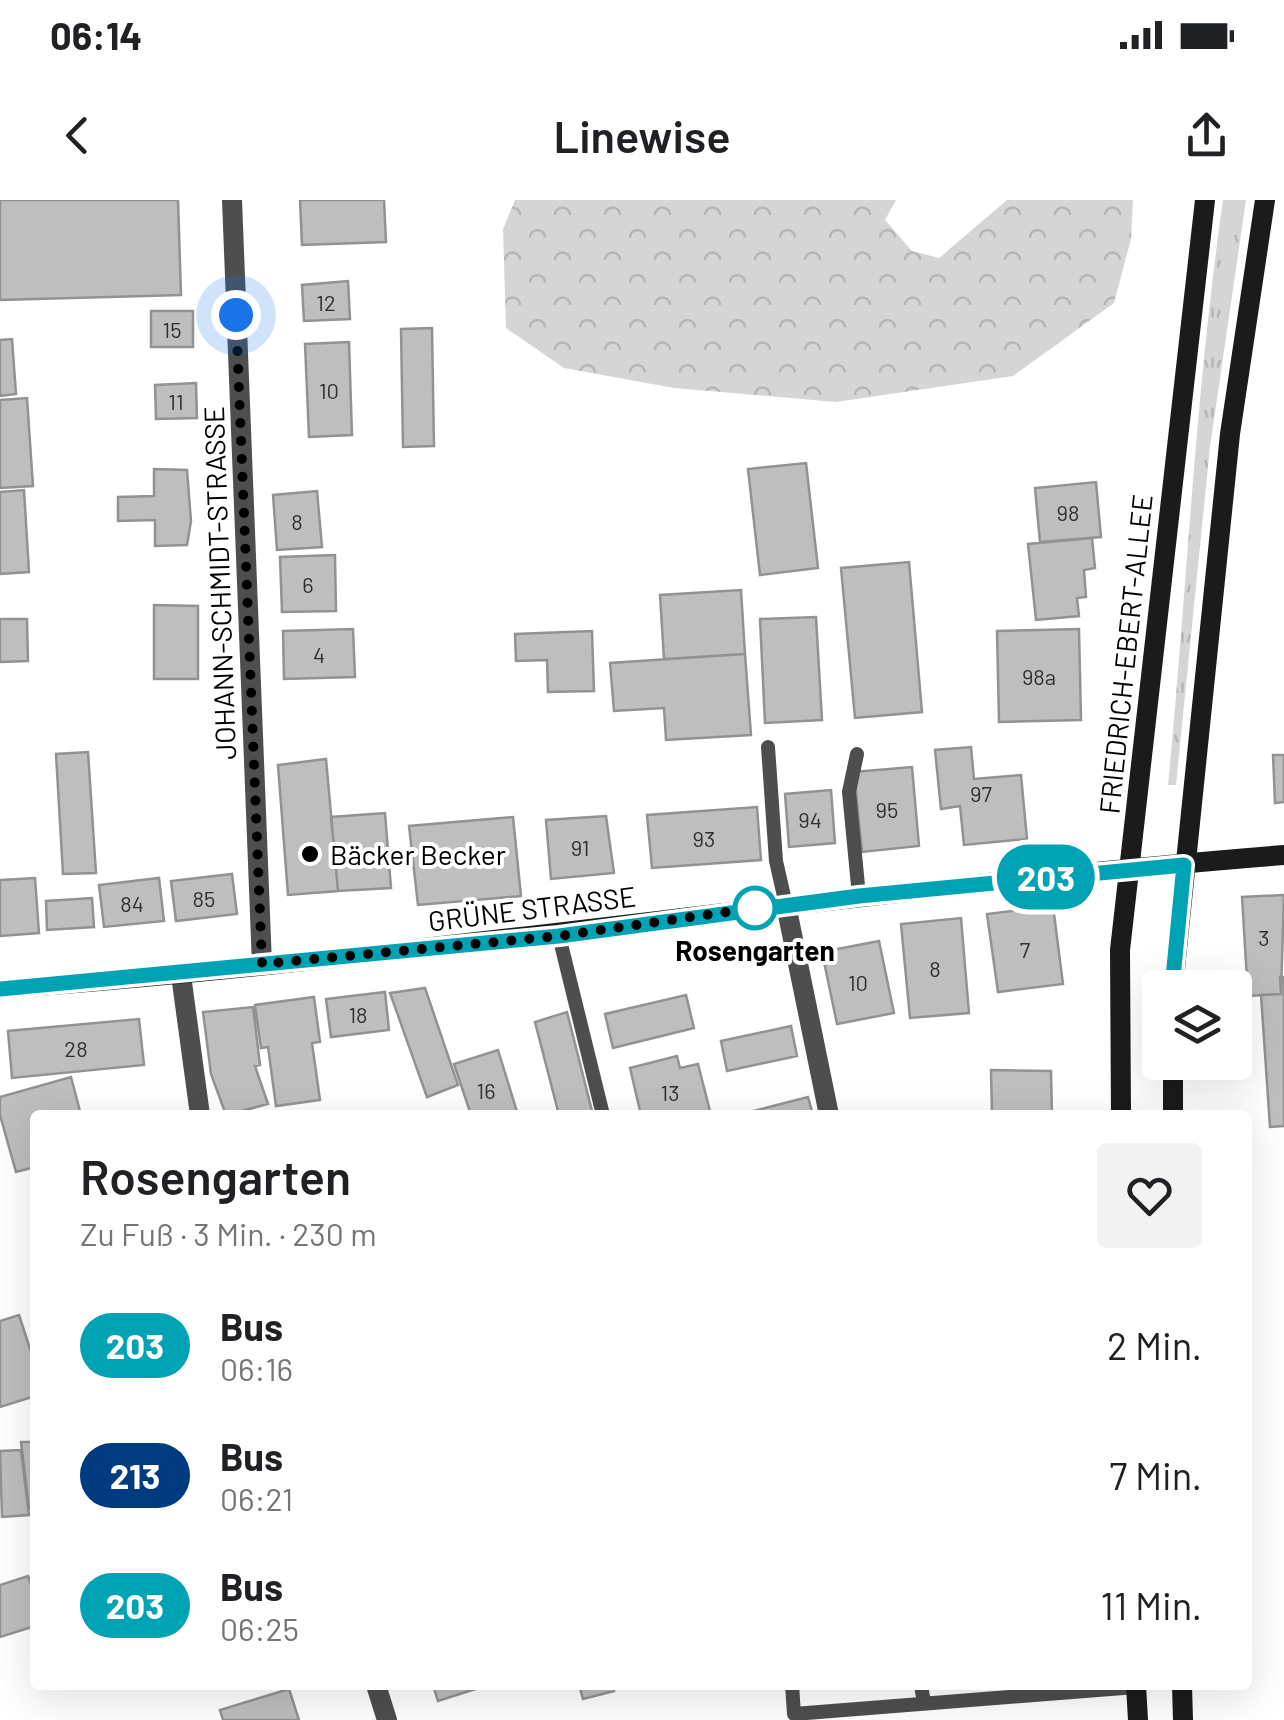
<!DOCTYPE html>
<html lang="de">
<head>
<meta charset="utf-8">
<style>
  body { margin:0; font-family:Barlow,sans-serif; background:#f2f2f2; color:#202124; height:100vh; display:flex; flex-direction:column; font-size:38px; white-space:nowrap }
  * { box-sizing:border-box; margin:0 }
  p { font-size:32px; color:#757577 }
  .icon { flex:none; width:55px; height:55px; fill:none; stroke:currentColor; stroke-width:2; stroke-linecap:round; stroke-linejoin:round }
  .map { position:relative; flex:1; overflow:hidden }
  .panel { position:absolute; left:30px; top:910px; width:1222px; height:580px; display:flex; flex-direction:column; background:#fff; border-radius:10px; box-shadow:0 10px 40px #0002 }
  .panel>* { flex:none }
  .badge { padding:0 20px; border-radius:32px; font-size:35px; line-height:65px }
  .tools { position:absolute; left:1142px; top:770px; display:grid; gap:20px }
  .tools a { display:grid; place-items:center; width:110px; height:110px; border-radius:10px; background:#fff; box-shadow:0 10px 40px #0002; font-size:50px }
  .you { position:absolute; width:50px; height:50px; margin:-25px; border:8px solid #fff; border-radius:50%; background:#1a73e8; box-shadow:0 0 0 15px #1a73e833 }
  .map>.badge { position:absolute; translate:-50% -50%; box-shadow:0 0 0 5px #fff }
  .round { display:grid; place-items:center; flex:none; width:105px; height:105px; border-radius:10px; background:#f2f2f2 }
  .head { display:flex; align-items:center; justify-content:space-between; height:170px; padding:0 50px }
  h1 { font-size:48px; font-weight:600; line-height:75px }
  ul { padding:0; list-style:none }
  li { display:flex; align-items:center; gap:30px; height:130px; padding:0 50px }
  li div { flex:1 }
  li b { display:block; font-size:38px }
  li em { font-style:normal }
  li .badge { min-width:110px; font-weight:700; text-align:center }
  .status { display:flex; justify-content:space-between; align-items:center; height:70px; padding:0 50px; background:#fff; direction:ltr }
  .status svg { height:28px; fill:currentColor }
  header { display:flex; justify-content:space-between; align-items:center; height:130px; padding:0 50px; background:#fff; font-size:45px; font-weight:600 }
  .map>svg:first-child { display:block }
</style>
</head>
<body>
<div class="status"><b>06:14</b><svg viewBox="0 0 49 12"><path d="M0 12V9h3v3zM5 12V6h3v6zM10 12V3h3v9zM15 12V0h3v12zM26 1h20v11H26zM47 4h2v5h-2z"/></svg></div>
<header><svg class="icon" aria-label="back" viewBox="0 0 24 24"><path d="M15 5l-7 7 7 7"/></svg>Linewise<svg class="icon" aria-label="share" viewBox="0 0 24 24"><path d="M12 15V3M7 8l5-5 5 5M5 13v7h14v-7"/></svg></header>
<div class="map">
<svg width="1284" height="1520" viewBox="0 0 1284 1520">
  <defs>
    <pattern id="grass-tufts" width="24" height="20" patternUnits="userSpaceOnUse" patternTransform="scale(2.5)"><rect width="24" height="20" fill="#d5d5d5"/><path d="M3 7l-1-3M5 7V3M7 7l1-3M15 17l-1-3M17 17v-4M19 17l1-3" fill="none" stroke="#b5b5b5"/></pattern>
    <pattern id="forest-crowns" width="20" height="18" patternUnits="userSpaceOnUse" patternTransform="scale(2.5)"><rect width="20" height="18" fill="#d5d5d5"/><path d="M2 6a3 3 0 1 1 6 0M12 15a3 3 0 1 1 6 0" fill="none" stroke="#b5b5b5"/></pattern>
  </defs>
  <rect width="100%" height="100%" fill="#fff"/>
  <path fill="url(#grass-tufts)" d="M 1223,0 L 1246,0 L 1210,247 L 1176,585 L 1168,585 C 1187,389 1195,195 1223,0 Z"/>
  <path fill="url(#forest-crowns)" d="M 515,0 L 896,0 L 885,20 L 912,51 L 939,58 L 1007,0 L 1133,0 L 1131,39 L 1114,103 L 1013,176 L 836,202 L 674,188 L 564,168 L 506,128 L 503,29 Z"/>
  <path fill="#bebebe" stroke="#929292" stroke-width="2.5" d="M 0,0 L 178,0 L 181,95 L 0,100 Z
    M 300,0 L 384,0 L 386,42 L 302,45 Z
    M 348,81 L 350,119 L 304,121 L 302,85 Z
    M 151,111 L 193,111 L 193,147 L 151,147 Z
    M 432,128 L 434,246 L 403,247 L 401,129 Z
    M 12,139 L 16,194 L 0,196 L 0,140 Z
    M 349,142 L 352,235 L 309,237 L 305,144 Z
    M 196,183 L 197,218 L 156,219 L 155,185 Z
    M 27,198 L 33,286 L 0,288 L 0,200 Z
    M 806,263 L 818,368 L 760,375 L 748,269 Z
    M 154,269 L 187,270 L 191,321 L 187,345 L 155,346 L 155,320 L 118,321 L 118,297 L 154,296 Z
    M 1096,282 L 1101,337 L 1040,342 L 1035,288 Z
    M 24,290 L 29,372 L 0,374 L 0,292 Z
    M 317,291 L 322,347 L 277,350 L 273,295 Z
    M 1092,338 L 1095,368 L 1084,370 L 1086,397 L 1077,398 L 1079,416 L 1036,420 L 1028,344 Z
    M 335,355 L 336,411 L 282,412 L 280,357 Z
    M 909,362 L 922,512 L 855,518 L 841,368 Z
    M 741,390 L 745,454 L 664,459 L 660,395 Z
    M 154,405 L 198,406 L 198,479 L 154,479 Z
    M 816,417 L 822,520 L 765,523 L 760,419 Z
    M 0,419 L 27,419 L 28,461 L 0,462 Z
    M 353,429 L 355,477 L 284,479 L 283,431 Z
    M 1079,429 L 1081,520 L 999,522 L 997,431 Z
    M 592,431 L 594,491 L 548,492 L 547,460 L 516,461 L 515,434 Z
    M 745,454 L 751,535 L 666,540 L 664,508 L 614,511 L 610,463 Z
    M 971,547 L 974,579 L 1021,575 L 1027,639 L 964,645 L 960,606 L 941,609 L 935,550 Z
    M 88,552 L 96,673 L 63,674 L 56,554 Z
    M 1273,555 L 1284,555 L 1284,602 L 1275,603 Z
    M 326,559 L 338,691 L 288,695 L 278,565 Z
    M 912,567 L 919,646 L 862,652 L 854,572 Z
    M 831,590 L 835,643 L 789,647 L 785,594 Z
    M 757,607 L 761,660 L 652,668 L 647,615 Z
    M 385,613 L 391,688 L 338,691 L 331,617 Z
    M 606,616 L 614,673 L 551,679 L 546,620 Z
    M 513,617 L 521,696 L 418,705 L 409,626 Z
    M 232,674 L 237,714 L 176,721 L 171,681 Z
    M 35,678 L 39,733 L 0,736 L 0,680 Z
    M 159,678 L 164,721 L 104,727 L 99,685 Z
    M 1284,695 L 1281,794 L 1248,796 L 1242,697 Z
    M 92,698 L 94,727 L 47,730 L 46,701 Z
    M 1053,706 L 1063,784 L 998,792 L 987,714 Z
    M 961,718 L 969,813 L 910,818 L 901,724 Z
    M 879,741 L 894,813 L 837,824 L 822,752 Z
    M 1280,777 L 1284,777 L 1284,926 L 1270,927 L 1261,795 L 1281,794 Z
    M 425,788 L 458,885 L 427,897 L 390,793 Z
    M 385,792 L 389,830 L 331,837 L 326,799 Z
    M 686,795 L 694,828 L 613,848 L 605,814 Z
    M 314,797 L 320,842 L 312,843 L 320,900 L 276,906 L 268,847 L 261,848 L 255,805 Z
    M 253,807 L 260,865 L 255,866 L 268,904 L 226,915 L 211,874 L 203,812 Z
    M 567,812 L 593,915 L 559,915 L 535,822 Z
    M 139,819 L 144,865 L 12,878 L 8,831 Z
    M 791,826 L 797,856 L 727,871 L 721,841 Z
    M 498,850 L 518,915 L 471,915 L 454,864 Z
    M 677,856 L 680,868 L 698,864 L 711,915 L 641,915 L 630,868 Z
    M 991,870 L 1051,871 L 1052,915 L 992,915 Z
    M 71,877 L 81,915 L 35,915 L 35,967 L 16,972 L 0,915 L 0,897 Z
    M 808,897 L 813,915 L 738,915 Z
    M 19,1115 L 35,1164 L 35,1196 L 0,1207 L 0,1121 Z
    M 21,1242 L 35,1242 L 35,1308 L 29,1309 Z
    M 21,1250 L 29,1315 L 2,1317 L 0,1251 Z
    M 28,1376 L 35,1397 L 35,1426 L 0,1437 L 0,1385 Z
    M 433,1485 L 488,1485 L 438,1501 Z
    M 579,1485 L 613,1485 L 614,1491 L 583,1499 Z
    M 289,1489 L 299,1520 L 223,1520 L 220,1510 Z"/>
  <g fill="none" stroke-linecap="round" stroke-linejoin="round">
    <path stroke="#4e4e4e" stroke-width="14" d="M 768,547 L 776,661 L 786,705
      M 857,554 L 849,592 L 859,696
      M 559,736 L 603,915
      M 792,1485 L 794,1514 L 1136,1487
      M 921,1485 L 924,1503"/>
    <path stroke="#4e4e4e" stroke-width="20" d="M 232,0 L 262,765
      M 786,705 L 829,915
      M 181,775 L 200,915
      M 376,1485 L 387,1520"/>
    <path stroke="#1b1b1b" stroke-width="20" d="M 1173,788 L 1230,234 L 1265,0
      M 0,789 C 429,757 855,689 1284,655
      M 1173,862 L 1173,915
      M 1121,915 L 1120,750 L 1205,0
      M 1136,1485 L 1138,1520
      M 1182,1485 L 1183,1520"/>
  </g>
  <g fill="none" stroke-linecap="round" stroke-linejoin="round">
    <g stroke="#fff" stroke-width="22">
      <path id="line" d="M 0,789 L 559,736 L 859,696 L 1184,665 L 1172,788"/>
    </g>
    <use href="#line" stroke="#00a3b4" stroke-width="15"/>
    <path stroke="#000" stroke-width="10" stroke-dasharray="0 18" d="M 236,115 L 262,764 L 559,736 L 755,708"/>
  </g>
  <circle fill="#000" stroke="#fff" stroke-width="4" cx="310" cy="654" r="10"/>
  <circle fill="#fff" stroke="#00a3b4" stroke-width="5" cx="755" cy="708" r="20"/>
  <g text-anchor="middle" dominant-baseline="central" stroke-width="8" stroke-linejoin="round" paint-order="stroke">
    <g font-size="22" fill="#303030">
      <text x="326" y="102">12</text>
      <text x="172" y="129">15</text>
      <text x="329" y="190">10</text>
      <text x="176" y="201">11</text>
      <text x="1068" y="312">98</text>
      <text x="297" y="321">8</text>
      <text x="308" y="384">6</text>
      <text x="319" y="454">4</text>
      <text x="1039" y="476">98a</text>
      <text x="981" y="593">97</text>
      <text x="887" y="609">95</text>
      <text x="810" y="619">94</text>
      <text x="704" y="638">93</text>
      <text x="580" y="647">91</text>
      <text x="204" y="698">85</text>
      <text x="132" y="703">84</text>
      <text x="1264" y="737">3</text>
      <text x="1025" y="749">7</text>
      <text x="935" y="768">8</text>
      <text x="858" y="782">10</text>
      <text x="358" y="814">18</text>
      <text x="76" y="848">28</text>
      <text x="486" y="890">16</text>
      <text x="670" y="892">13</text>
    </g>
    <g font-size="28" fill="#000" stroke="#fff">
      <text transform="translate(219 383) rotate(-92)">JOHANN-SCHMIDT-STRASSE</text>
      <text transform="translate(1125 454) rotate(-84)">FRIEDRICH-EBERT-ALLEE</text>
      <text transform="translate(532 708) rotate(-7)">GRÜNE STRASSE</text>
    </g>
    <g font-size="28" fill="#000" stroke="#fff" text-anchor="start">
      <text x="330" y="654">Bäcker Becker</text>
    </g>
    <g font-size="28" font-weight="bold" fill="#000" stroke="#fff">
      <text x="755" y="750">Rosengarten</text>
    </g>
  </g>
</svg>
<div class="tools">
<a><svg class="icon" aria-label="layers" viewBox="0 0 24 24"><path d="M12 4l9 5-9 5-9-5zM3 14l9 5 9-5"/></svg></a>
</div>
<div class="you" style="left:236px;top:115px"></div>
<b class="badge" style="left:1046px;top:677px;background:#00a3b4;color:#fff">203</b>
<section class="panel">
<div class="head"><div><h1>Rosengarten</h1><p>Zu Fuß · 3 Min. · 230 m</p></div><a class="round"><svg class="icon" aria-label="heart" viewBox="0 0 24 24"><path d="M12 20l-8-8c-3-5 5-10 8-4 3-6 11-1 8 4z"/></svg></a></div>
<ul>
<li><span class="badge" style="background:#00a3b4;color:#fff">203</span><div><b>Bus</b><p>06:16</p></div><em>2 Min.</em></li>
<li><span class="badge" style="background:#003b80;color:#fff">213</span><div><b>Bus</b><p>06:21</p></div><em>7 Min.</em></li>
<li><span class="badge" style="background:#00a3b4;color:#fff">203</span><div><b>Bus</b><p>06:25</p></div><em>11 Min.</em></li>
</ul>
</section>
</div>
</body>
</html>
